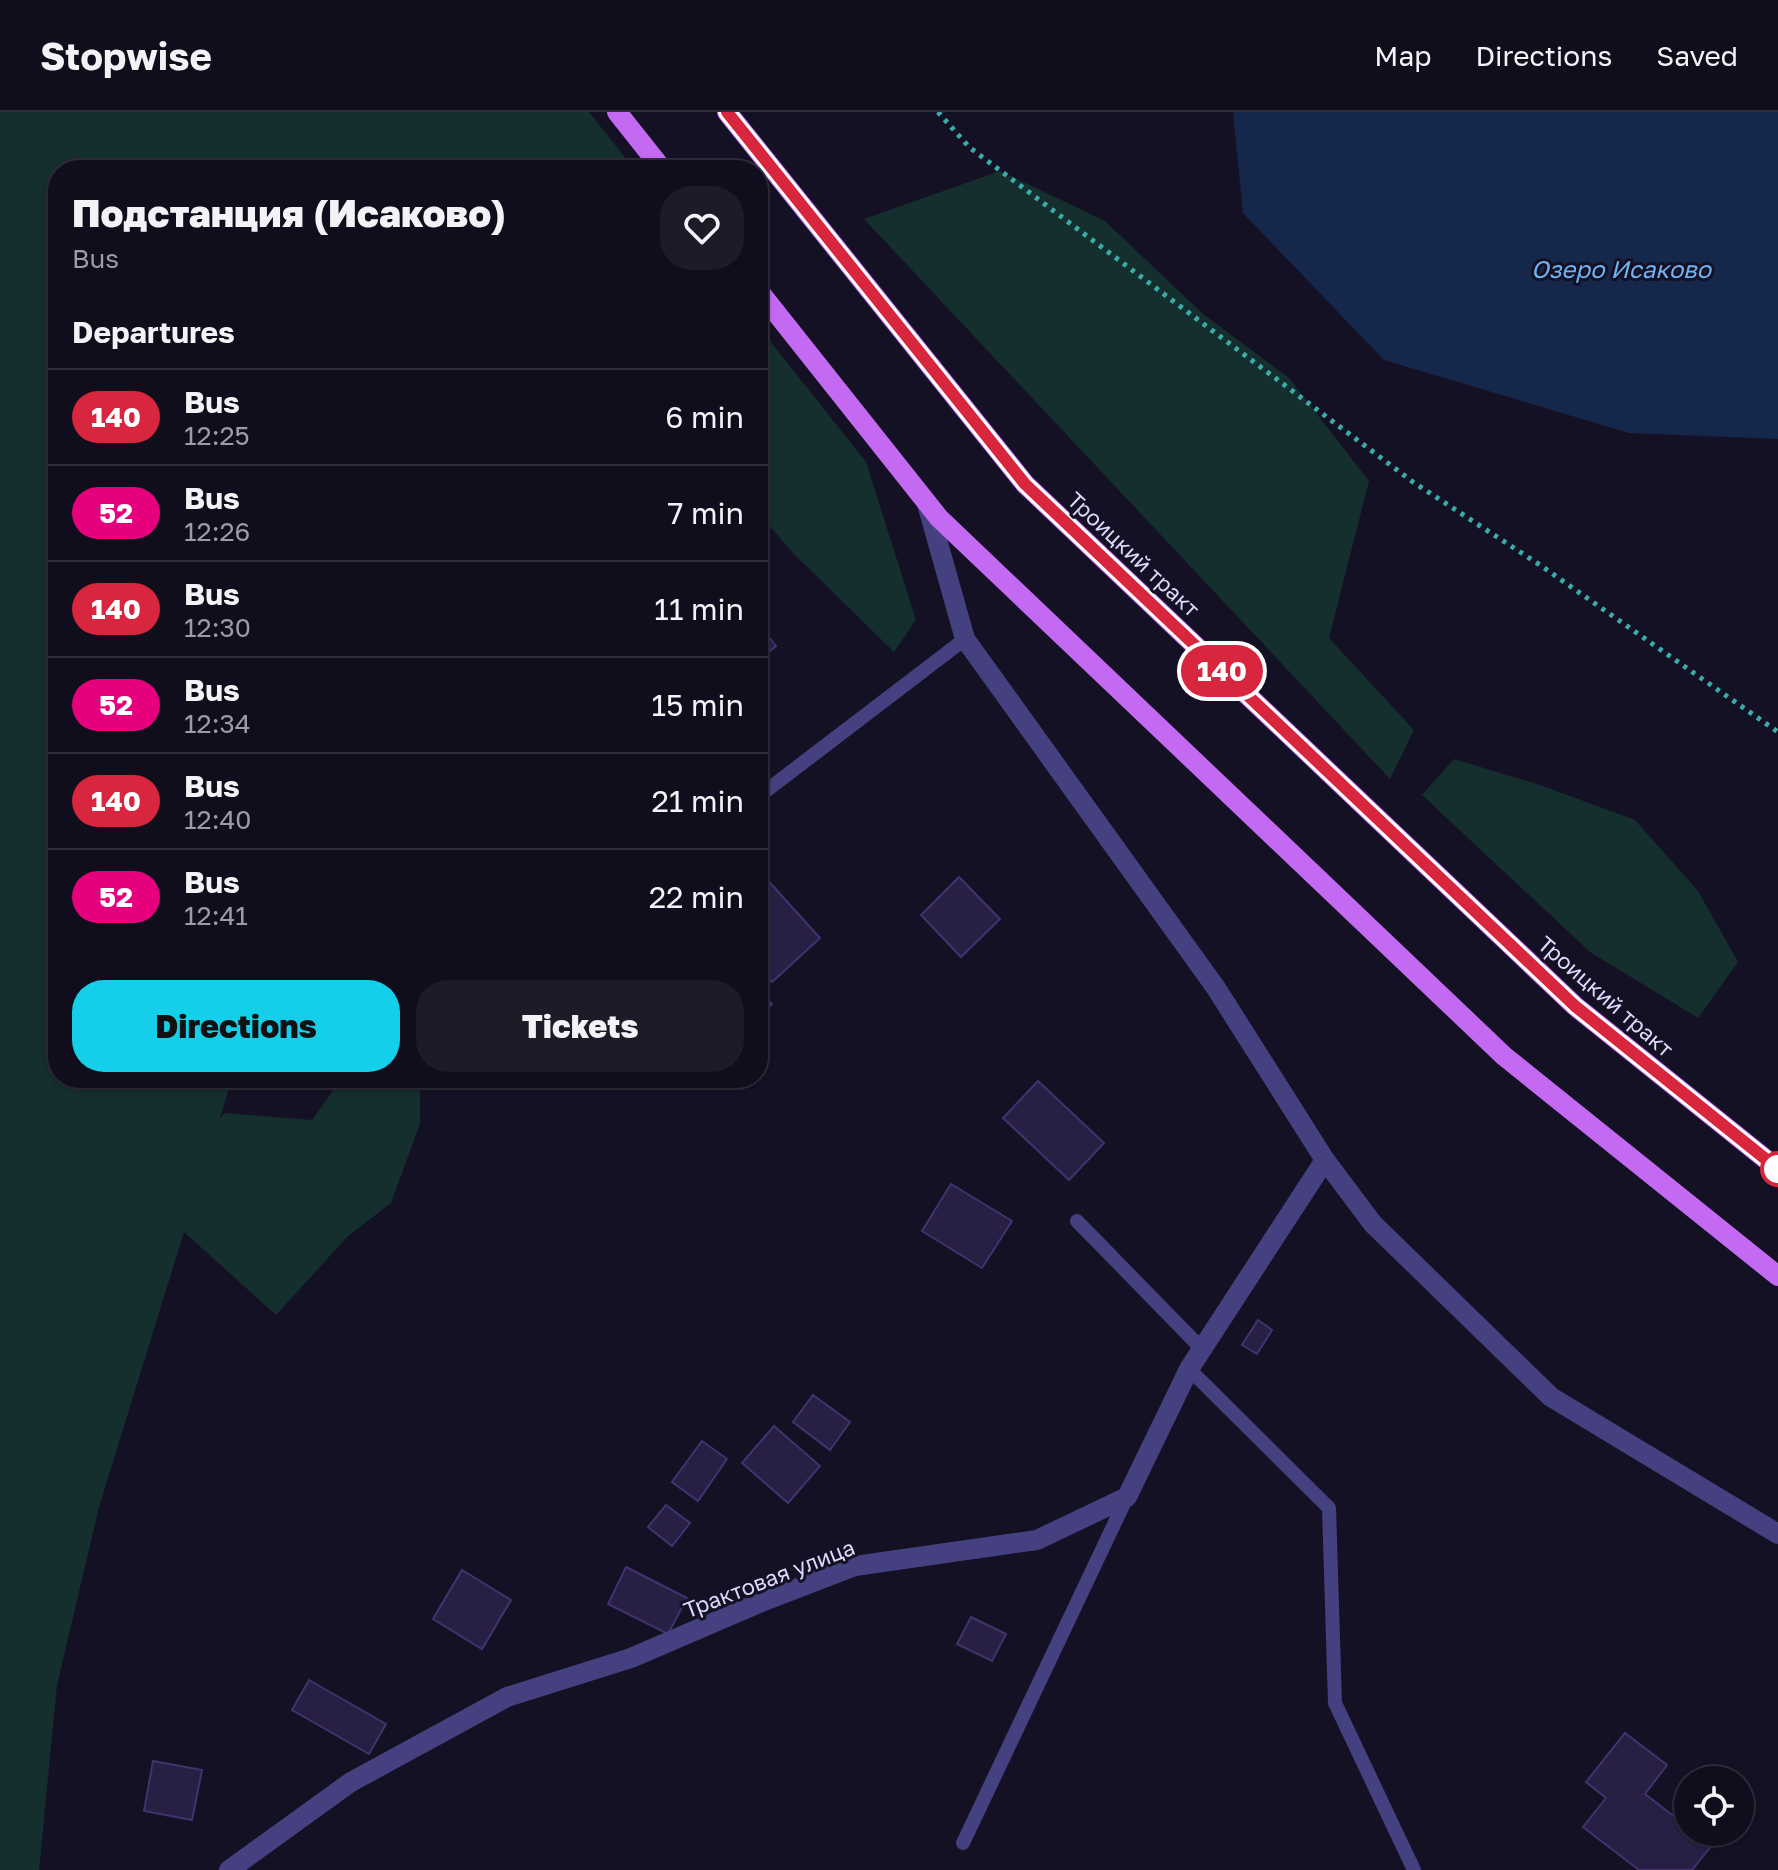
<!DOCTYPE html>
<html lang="en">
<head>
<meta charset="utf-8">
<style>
  body { margin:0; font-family:"Golos Text",sans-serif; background:#1e1b29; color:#f1f3f6; height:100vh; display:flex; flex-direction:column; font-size:30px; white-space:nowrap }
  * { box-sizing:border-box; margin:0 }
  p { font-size:26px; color:#9c9ca3 }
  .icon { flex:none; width:44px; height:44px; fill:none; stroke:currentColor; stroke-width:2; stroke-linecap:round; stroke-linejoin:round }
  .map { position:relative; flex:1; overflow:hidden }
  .panel { position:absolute; left:48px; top:48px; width:720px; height:928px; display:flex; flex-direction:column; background:#100d1c; border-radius:32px; box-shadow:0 2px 6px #0004,0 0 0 2px #302d3b }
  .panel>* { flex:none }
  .badge { padding:0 16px; border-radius:26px; font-size:28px; line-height:52px }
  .controls { position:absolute; left:1674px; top:1654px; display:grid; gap:16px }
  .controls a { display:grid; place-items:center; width:80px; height:80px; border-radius:50%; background:#100d1c; box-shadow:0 2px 6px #0004,0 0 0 2px #302d3b; font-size:40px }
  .map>.badge { position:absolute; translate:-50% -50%; box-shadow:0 0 0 4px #fff }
  h2 { padding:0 24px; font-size:30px; line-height:72px }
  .round { display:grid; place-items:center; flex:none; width:84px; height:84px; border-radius:32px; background:#1e1b29 }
  .overview { display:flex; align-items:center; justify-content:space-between; height:136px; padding:0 24px }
  h1 { font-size:38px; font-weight:800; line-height:60px }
  .action { display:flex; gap:16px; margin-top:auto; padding:16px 24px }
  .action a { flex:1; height:92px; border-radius:32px; background:#15cfea; color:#111; font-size:32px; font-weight:800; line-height:92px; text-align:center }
  .action a+a { background:#1e1b29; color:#f1f3f6 }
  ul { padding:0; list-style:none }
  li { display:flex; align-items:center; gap:24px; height:96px; padding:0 24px; border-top:2px solid #302d3b }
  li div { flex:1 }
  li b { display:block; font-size:30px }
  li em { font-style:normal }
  li .badge { min-width:88px; font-weight:700; text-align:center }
  header { display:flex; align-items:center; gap:48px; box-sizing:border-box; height:112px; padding:0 40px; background:#100d1c; border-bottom:2px solid #302d3b }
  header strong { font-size:38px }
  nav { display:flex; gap:44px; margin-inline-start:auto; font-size:28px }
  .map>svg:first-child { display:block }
</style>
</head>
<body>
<header>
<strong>Stopwise</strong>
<nav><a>Map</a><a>Directions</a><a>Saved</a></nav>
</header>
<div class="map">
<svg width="1778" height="1758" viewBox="0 0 1778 1758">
  <rect width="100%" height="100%" fill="#151125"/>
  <path fill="#152e2e" d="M 0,0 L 589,0 L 635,58 L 58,58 L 58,966 L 232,966 L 220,1006 L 225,1001 L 312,1008 L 342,966 L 420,966 L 420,1012 L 391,1091 L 348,1124 L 276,1203 L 184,1120 L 99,1395 L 57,1573 L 39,1758 L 0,1758 Z
    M 1000,59 L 1105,109 L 1203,202 L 1289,266 L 1369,369 L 1329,526 L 1414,618 L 1390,667 L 864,107 Z
    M 758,214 L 866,350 L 916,508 L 894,540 L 795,443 L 758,401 Z
    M 1454,647 L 1543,674 L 1635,708 L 1698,779 L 1738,850 L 1698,906 L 1590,840 L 1422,683 Z"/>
  <path fill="#15284b" d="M 1233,0 L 1778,0 L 1778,327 L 1629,321 L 1384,248 L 1243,101 Z"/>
  <path fill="#271f44" stroke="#40336e" stroke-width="2" d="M 758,511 L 776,534 L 758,549 Z
    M 762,762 L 820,826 L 772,870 L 758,856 L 758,765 Z
    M 959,765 L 1000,807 L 961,845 L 921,803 Z
    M 758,881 L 772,892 L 758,908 Z
    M 1038,969 L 1104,1031 L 1069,1068 L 1003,1006 Z
    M 951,1072 L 1012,1109 L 982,1156 L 922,1119 Z
    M 1258,1208 L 1272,1218 L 1257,1242 L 1242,1233 Z
    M 813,1283 L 850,1310 L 830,1338 L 793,1310 Z
    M 774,1314 L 820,1354 L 788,1391 L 742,1351 Z
    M 702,1329 L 727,1347 L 698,1389 L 672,1370 Z
    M 666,1393 L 690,1411 L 672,1434 L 648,1415 Z
    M 626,1455 L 687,1486 L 668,1522 L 608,1492 Z
    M 462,1458 L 511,1488 L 482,1537 L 433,1507 Z
    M 971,1505 L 1006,1522 L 992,1549 L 957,1532 Z
    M 309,1568 L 386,1612 L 369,1642 L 292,1598 Z
    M 1625,1621 L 1667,1653 L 1645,1682 L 1688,1715 L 1688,1720 L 1695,1720 L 1712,1733 L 1692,1758 L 1639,1758 L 1583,1715 L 1606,1686 L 1586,1670 Z
    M 153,1649 L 202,1658 L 192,1708 L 144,1699 Z"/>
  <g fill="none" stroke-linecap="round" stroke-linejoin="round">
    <path stroke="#3aadaa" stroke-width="5" stroke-dasharray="4 6" stroke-linecap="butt" d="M 938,0 L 969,35 L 1413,370 L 1540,453 L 1778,620"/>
    <path stroke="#45407f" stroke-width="14" d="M 758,685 L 965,527
      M 1077,1109 L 1202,1237
      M 1189,1257 L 1329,1396 L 1335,1591 L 1414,1758
      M 963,1731 L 1127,1385"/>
    <path stroke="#45407f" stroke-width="20" d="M 927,392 L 965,527 L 1216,876 L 1325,1048 L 1373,1112 L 1551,1285 L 1778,1422
      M 229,1758 L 351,1670 L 507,1585 L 631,1546 L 759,1491 L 855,1454 L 1037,1428 L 1127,1385 L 1189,1257 L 1325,1048"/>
    <path stroke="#c369f2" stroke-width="20" d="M 617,0 L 663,58
      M 727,0 L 1025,372 L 1575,894 L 1778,1057
      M 758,178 L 939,406 L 1504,944 L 1778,1164"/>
  </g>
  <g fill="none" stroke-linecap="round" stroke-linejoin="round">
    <g stroke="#fff" stroke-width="18">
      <path id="line" d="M 727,0 L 1025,372 L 1575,894 L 1778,1057"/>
    </g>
    <use href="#line" stroke="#d7263d" stroke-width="12"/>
  </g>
  <circle fill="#fff" stroke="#d7263d" stroke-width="4" cx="1778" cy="1057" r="16"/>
  <g text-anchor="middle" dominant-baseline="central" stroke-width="6" stroke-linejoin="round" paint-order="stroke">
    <g font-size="22" fill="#ddd8fc" stroke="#151125">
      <text transform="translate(1134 442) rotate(43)">Троицкий тракт</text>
      <text transform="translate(1606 884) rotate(41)">Троицкий тракт</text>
      <text transform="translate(769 1466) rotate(-21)">Трактовая улица</text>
    </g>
    <g font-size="24" font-style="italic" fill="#6fb2f2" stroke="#151125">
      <text x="1621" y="156">Озеро Исаково</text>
    </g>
  </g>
</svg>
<div class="controls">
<a><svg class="icon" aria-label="locate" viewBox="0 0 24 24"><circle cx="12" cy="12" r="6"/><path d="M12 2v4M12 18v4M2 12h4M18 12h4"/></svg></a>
</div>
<b class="badge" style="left:1222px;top:559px;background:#d7263d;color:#fff">140</b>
<section class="panel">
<div class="overview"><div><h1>Подстанция (Исаково)</h1><p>Bus</p></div><a class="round"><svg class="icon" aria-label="heart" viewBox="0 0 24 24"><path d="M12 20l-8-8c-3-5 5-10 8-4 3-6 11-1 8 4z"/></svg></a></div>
<h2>Departures</h2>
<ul>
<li><span class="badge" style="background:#d7263d;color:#fff">140</span><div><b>Bus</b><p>12:25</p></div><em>6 min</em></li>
<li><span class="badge" style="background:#e6007e;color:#fff">52</span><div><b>Bus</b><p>12:26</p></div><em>7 min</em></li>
<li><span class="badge" style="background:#d7263d;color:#fff">140</span><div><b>Bus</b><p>12:30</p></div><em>11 min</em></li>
<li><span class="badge" style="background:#e6007e;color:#fff">52</span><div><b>Bus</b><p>12:34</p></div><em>15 min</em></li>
<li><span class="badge" style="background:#d7263d;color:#fff">140</span><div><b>Bus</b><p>12:40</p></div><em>21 min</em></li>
<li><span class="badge" style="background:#e6007e;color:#fff">52</span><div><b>Bus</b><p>12:41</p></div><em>22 min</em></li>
</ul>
<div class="action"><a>Directions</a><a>Tickets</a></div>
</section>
</div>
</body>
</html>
